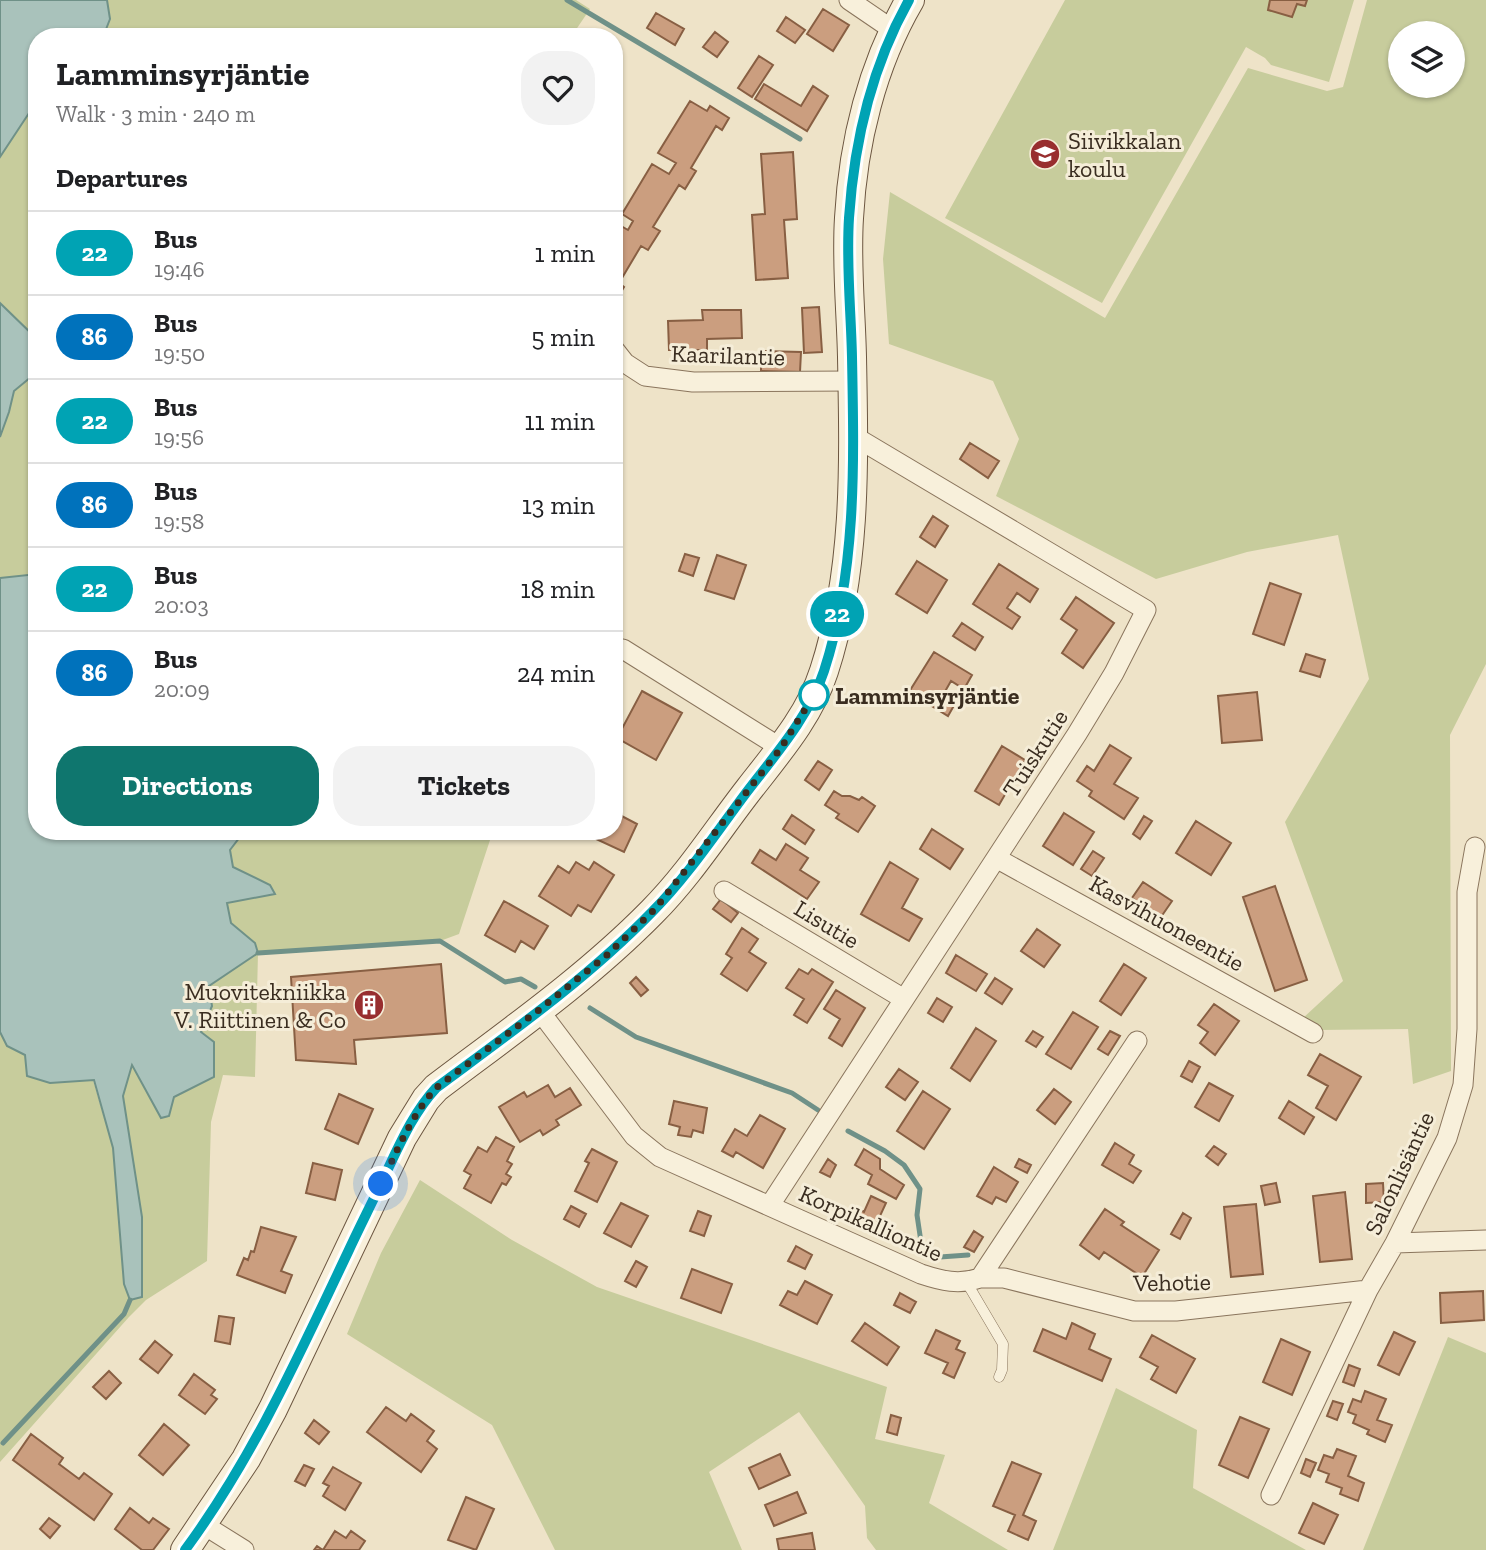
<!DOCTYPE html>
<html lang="en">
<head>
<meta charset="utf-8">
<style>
  body { margin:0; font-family:"Zilla Slab",serif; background:#f2f2f2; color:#202124; height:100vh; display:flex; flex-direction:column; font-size:26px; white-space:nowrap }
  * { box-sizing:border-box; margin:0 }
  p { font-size:23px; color:#757577 }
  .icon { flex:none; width:38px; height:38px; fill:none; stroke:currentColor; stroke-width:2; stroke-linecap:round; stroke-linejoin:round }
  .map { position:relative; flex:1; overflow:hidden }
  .side { position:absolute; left:28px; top:28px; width:595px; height:812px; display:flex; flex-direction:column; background:#fff; border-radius:28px; box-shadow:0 2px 5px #0004 }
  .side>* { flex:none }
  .badge { padding:0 14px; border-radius:23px; font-size:24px; line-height:46px }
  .buttons { position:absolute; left:1388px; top:21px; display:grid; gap:14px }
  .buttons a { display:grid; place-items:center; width:77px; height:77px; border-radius:50%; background:#fff; box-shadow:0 2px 5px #0004; font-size:35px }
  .you { position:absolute; width:35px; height:35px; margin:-18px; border:5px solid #fff; border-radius:50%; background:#1a73e8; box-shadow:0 0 0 10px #1a73e833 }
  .map>.badge { position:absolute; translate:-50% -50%; box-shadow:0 0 0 4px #fff }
  h2 { padding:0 28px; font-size:26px; line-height:63px }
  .round { display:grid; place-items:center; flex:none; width:74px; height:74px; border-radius:28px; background:#f2f2f2 }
  .overview { display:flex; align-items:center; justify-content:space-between; height:119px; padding:0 28px }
  h1 { font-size:33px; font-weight:700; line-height:52px }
  .action { display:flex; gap:14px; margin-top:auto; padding:14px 28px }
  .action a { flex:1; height:80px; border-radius:28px; background:#0f766e; color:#fff; font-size:28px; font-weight:700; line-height:80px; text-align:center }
  .action a+a { background:#f2f2f2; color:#202124 }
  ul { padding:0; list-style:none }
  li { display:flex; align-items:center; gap:21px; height:84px; padding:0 28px; border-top:2px solid #e0e0e0 }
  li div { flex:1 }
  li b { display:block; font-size:26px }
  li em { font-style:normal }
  li .badge { min-width:77px; font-weight:700; text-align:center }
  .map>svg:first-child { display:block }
</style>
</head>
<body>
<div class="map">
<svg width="1486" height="1550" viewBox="0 0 1486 1550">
  <rect width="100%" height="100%" fill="#eee3c8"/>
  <path fill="#c7cc9c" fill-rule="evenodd" d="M 107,0 L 576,0 L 590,9 L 571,37 L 103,37 L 110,19 Z
    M 1065,0 L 1270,0 L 1268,10 L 1292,17 L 1297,4 L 1305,6 L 1307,0 L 1354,0 L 1329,82 L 1271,65 L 1265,58 L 1246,47 L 1102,303 L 945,218 Z
    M 1367,0 L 1486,0 L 1486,664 L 1450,735 L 1451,1071 L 1413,1084 L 1408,1029 L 1319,1030 L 1302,1019 L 1343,981 L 1285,822 L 1369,679 L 1338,535 L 1247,552 L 1156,579 L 996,496 L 1019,439 L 993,381 L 889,344 L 883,259 L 890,192 L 1105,318 L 1248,68 L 1327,91 L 1343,87 ZM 1400,33 L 1452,33 L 1452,86 L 1400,86 Z
    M 37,101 L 37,339 L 0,303 L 0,157 Z
    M 37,372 L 37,574 L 0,578 L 0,437 L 9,412 L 14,391 Z
    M 276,831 L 493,831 L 459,934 L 440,941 L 258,953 L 255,1077 L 223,1075 L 211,1122 L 207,1261 L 146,1300 L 129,1317 L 0,1462 L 0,1032 L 7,1046 L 25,1055 L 50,1083 L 93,1080 L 113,1148 L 124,1284 L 142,1217 L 123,1096 L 133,1063 L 169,1116 L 174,1097 L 214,1077 L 201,1032 L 212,1006 L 209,986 L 255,943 L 231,923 L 227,902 L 275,894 L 270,885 L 233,867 L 230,850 L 243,833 Z
    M 420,1180 L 512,1240 L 597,1287 L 887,1387 L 875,1439 L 945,1455 L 929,1503 L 1008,1550 L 876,1550 L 867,1538 L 865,1506 L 799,1412 L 709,1472 L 742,1550 L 555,1550 L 492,1425 L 347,1334 L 381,1253 Z
    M 1448,1337 L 1486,1353 L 1486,1550 L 1363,1550 Z
    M 1116,1388 L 1197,1430 L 1193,1488 L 1306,1550 L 1053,1550 Z"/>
  <path fill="#a9c2bb" stroke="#6f9188" stroke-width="2" d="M 0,0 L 107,0 L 110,19 L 103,37 L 37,37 L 37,101 L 0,157 Z
    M 0,303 L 37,339 L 37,372 L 14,391 L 9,412 L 0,437 Z
    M 37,574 L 37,831 L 276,831 L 243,833 L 230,850 L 233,867 L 270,885 L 275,894 L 227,903 L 231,923 L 255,943 L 258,953 L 209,986 L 212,1006 L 201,1032 L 214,1042 L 214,1077 L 174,1097 L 169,1116 L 161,1118 L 132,1065 L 123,1096 L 142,1217 L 142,1297 L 130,1300 L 124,1284 L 113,1148 L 94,1080 L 50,1083 L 27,1076 L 25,1055 L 7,1046 L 0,1032 L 0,578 Z"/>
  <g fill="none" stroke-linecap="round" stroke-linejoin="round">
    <path stroke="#6f9188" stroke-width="5" d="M 567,0 L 800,139
      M 258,953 L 440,941 L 505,982 L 521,979 L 535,987
      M 590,1008 L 636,1037 L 792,1093 L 818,1110
      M 848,1131 L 885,1151 L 904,1165 L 920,1189 L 917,1215 L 921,1242 L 940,1257 L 968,1255
      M 3,1443 L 124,1314 L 130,1300"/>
  </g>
  <path fill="#cb9e7f" stroke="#885f43" stroke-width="2" d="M 1270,0 L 1307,0 L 1305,6 L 1297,4 L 1292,17 L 1268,10 Z
    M 823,9 L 849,25 L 833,51 L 807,34 Z
    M 656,13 L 684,29 L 675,45 L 647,28 Z
    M 786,17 L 805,30 L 795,43 L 777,31 Z
    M 715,32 L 728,42 L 717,57 L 703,47 Z
    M 759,56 L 773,65 L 752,97 L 738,88 Z
    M 764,84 L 801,106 L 813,86 L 828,96 L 807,131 L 755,99 Z
    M 690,101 L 707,111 L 710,106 L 729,118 L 722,130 L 716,126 L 691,168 L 696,171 L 685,189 L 679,185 L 653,227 L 660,231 L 648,250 L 641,246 L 619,283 L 624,287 L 618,297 L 614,295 L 614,222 L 628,230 L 633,221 L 622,214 L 652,164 L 669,174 L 676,163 L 658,153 Z
    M 793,152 L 797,219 L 784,220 L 788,278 L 756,280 L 752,215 L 765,214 L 761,154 Z
    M 819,307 L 822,352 L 804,353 L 802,308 Z
    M 702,310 L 741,310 L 742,338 L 707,339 L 707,350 L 669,350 L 668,321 L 703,320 Z
    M 761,351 L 801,352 L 800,372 L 761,371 Z
    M 970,443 L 999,461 L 988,478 L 960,459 Z
    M 933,516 L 948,526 L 935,547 L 920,537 Z
    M 685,554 L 699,558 L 693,576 L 679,571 Z
    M 717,555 L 746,565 L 734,599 L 705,590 Z
    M 917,561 L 947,580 L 927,613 L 896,594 Z
    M 999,564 L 1038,589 L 1030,602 L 1017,593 L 1007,608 L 1020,617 L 1012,629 L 973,604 Z
    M 1270,583 L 1301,594 L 1284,645 L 1253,634 Z
    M 1076,597 L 1114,623 L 1083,668 L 1062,653 L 1077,630 L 1061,619 Z
    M 962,623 L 983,637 L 975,650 L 953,636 Z
    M 934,652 L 972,675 L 964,689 L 951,681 L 943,695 L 956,702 L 948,716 L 909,692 Z
    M 1306,654 L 1325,660 L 1320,677 L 1300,671 Z
    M 642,691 L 682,713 L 656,760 L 617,738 Z
    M 1257,692 L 1262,740 L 1222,743 L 1218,696 Z
    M 1110,745 L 1131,758 L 1114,784 L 1138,798 L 1124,819 L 1089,796 L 1092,791 L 1077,781 L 1087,766 L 1094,771 Z
    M 1002,746 L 1025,760 L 999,805 L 975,791 Z
    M 818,761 L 832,770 L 819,790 L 805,780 Z
    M 834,791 L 842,796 L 850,796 L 859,800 L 862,797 L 875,806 L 858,832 L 836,818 L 839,814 L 825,805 Z
    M 614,812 L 637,824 L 624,852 L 594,838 L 598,831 L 614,831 Z
    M 1064,813 L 1094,832 L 1073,865 L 1043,846 Z
    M 792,815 L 814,830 L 805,844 L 783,829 Z
    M 1144,816 L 1152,821 L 1140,839 L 1133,834 Z
    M 1196,821 L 1231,843 L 1211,875 L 1176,853 Z
    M 932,829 L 963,849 L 950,869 L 920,849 Z
    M 786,844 L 808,858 L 800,870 L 819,882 L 807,899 L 752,863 L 760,850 L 776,860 Z
    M 1093,851 L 1104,858 L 1092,876 L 1081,869 Z
    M 576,862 L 589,870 L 594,862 L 614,875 L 591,912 L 578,905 L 571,916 L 539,896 L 558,866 L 569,873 Z
    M 890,862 L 918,879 L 902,908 L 922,919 L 909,941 L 861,914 Z
    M 1143,882 L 1172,901 L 1161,917 L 1132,898 Z
    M 1275,886 L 1307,980 L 1275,991 L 1243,897 Z
    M 721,899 L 738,913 L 731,922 L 713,909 Z
    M 504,901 L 548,926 L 534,949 L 521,941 L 515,952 L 485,935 Z
    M 742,928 L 758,939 L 749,952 L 766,963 L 747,991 L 721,974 L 732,958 L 726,954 Z
    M 1037,929 L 1060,945 L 1044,967 L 1021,951 Z
    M 956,955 L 987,974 L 976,991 L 946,973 Z
    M 441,964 L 447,1033 L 354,1040 L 356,1064 L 296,1060 L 291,977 Z
    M 1124,964 L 1146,978 L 1121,1015 L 1100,1001 Z
    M 799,969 L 808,974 L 812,969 L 833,982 L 807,1023 L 794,1015 L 804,999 L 786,988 Z
    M 636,977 L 648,990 L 641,996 L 630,983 Z
    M 995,978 L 1012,989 L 1002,1004 L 985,993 Z
    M 836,990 L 865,1008 L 842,1046 L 829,1038 L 840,1019 L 824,1009 Z
    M 937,998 L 952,1007 L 943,1022 L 928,1013 Z
    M 1214,1004 L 1239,1021 L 1215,1055 L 1200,1043 L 1208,1032 L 1198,1025 Z
    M 1073,1012 L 1098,1027 L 1071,1069 L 1046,1054 Z
    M 976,1028 L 996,1041 L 970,1081 L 951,1068 Z
    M 1033,1031 L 1043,1037 L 1036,1047 L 1026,1041 Z
    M 1110,1031 L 1120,1036 L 1108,1055 L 1098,1049 Z
    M 1320,1054 L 1361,1077 L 1336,1120 L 1316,1108 L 1328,1086 L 1308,1075 Z
    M 1189,1061 L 1200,1067 L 1192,1082 L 1181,1076 Z
    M 899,1069 L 918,1082 L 905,1100 L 886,1087 Z
    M 1209,1083 L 1233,1096 L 1219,1121 L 1195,1107 Z
    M 548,1085 L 555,1097 L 570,1088 L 581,1105 L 556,1120 L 559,1125 L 543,1135 L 540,1130 L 520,1142 L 499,1107 L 524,1092 L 527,1097 Z
    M 1054,1089 L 1071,1102 L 1055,1124 L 1037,1110 Z
    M 923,1091 L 950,1109 L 924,1149 L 897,1131 Z
    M 339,1094 L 373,1109 L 358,1144 L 325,1129 Z
    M 674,1101 L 707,1108 L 703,1133 L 693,1130 L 691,1137 L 678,1135 L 680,1127 L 669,1124 Z
    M 1289,1101 L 1314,1117 L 1304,1134 L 1279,1118 Z
    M 760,1115 L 785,1129 L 763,1168 L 736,1152 L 733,1157 L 722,1151 L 735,1129 L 747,1136 Z
    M 496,1137 L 514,1147 L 507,1161 L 512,1164 L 506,1174 L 511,1177 L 506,1185 L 502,1183 L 491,1203 L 464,1188 L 471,1175 L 464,1171 L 478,1147 L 487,1152 Z
    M 1115,1143 L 1134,1155 L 1129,1164 L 1141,1171 L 1133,1183 L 1102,1165 Z
    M 1214,1146 L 1226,1154 L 1218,1165 L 1206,1156 Z
    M 592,1149 L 617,1162 L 597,1202 L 575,1191 L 589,1163 L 585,1161 Z
    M 864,1149 L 880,1159 L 880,1169 L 904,1185 L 896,1199 L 868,1184 L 872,1175 L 855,1165 Z
    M 828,1159 L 836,1165 L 830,1177 L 820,1172 Z
    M 1019,1159 L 1031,1165 L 1027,1173 L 1015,1167 Z
    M 313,1163 L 342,1170 L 335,1200 L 306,1193 Z
    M 994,1167 L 1018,1182 L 1006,1202 L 996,1197 L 992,1204 L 977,1196 Z
    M 1276,1183 L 1280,1202 L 1265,1205 L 1261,1186 Z
    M 1383,1183 L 1384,1202 L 1366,1203 L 1366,1184 Z
    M 1345,1192 L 1352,1259 L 1320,1262 L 1313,1196 Z
    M 871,1196 L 886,1203 L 874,1229 L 856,1220 L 860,1210 L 864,1212 Z
    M 621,1203 L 648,1216 L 631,1247 L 604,1233 Z
    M 1256,1204 L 1263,1274 L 1231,1277 L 1224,1207 Z
    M 571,1206 L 586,1214 L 579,1227 L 564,1219 Z
    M 1105,1209 L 1124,1222 L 1121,1225 L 1159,1250 L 1142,1277 L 1104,1252 L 1099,1259 L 1080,1245 Z
    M 698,1211 L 711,1216 L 704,1236 L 690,1231 Z
    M 1183,1213 L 1191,1218 L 1180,1239 L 1171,1234 Z
    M 261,1227 L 296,1237 L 281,1271 L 292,1275 L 285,1293 L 237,1275 L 244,1258 L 248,1260 L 251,1251 L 254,1252 Z
    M 974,1231 L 983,1237 L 974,1252 L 964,1247 Z
    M 796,1246 L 812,1255 L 805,1269 L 788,1261 Z
    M 636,1261 L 647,1267 L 636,1287 L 625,1281 Z
    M 692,1269 L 732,1284 L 721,1313 L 681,1298 Z
    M 805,1281 L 832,1295 L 817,1324 L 780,1305 L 788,1291 L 797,1295 Z
    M 1483,1291 L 1484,1320 L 1441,1323 L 1440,1293 Z
    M 900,1293 L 916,1302 L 910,1313 L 894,1305 Z
    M 219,1316 L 234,1318 L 230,1344 L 215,1341 Z
    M 865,1323 L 899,1347 L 887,1365 L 852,1341 Z
    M 1072,1323 L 1095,1334 L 1089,1349 L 1111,1359 L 1102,1381 L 1034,1351 L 1043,1329 L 1066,1339 Z
    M 936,1330 L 960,1341 L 956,1349 L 965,1353 L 954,1378 L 943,1373 L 948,1363 L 925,1353 Z
    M 1394,1332 L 1415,1342 L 1399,1375 L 1378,1365 Z
    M 1152,1335 L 1195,1359 L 1176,1393 L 1151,1379 L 1158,1367 L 1140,1357 Z
    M 1281,1339 L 1310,1352 L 1292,1395 L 1263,1382 Z
    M 155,1341 L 172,1355 L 158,1373 L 140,1359 Z
    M 1349,1365 L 1360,1369 L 1354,1386 L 1343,1382 Z
    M 109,1371 L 121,1383 L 106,1399 L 93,1387 Z
    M 194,1374 L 215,1390 L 211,1395 L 217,1399 L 205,1414 L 179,1395 Z
    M 1365,1391 L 1386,1399 L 1377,1420 L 1392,1425 L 1385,1442 L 1367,1434 L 1369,1430 L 1353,1423 L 1356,1415 L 1348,1412 L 1353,1399 L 1361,1402 Z
    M 1333,1401 L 1343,1404 L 1337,1420 L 1327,1416 Z
    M 386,1407 L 406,1421 L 411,1414 L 434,1431 L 427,1441 L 437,1449 L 421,1472 L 367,1432 Z
    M 891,1415 L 901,1418 L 897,1435 L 887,1432 Z
    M 1240,1417 L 1269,1429 L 1248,1478 L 1219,1465 Z
    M 314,1420 L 329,1432 L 319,1444 L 305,1433 Z
    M 164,1424 L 189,1445 L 163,1475 L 139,1455 Z
    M 31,1434 L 63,1458 L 59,1464 L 79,1479 L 84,1473 L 112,1494 L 94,1520 L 13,1460 Z
    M 1337,1449 L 1356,1456 L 1348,1476 L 1364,1483 L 1358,1501 L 1340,1494 L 1342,1488 L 1326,1482 L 1329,1474 L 1318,1470 L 1324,1455 L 1333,1458 Z
    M 780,1454 L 790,1475 L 759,1489 L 749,1468 Z
    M 1306,1459 L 1316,1463 L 1310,1477 L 1301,1473 Z
    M 1012,1462 L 1041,1474 L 1023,1515 L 1036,1521 L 1028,1540 L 1008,1531 L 1015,1515 L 993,1506 Z
    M 304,1465 L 314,1469 L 305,1486 L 295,1481 Z
    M 333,1467 L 361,1483 L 345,1510 L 323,1496 L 329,1486 L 323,1483 Z
    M 797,1492 L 806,1513 L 774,1526 L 765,1505 Z
    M 466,1497 L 494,1509 L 476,1550 L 448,1540 Z
    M 1313,1503 L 1338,1515 L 1324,1544 L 1299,1533 Z
    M 130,1508 L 149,1523 L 153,1518 L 169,1529 L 153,1550 L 142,1550 L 115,1529 Z
    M 49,1518 L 60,1526 L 50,1538 L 40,1529 Z
    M 335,1531 L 346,1538 L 351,1531 L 365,1541 L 359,1550 L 314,1550 L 317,1546 L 323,1550 Z
    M 812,1533 L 815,1550 L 779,1550 L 777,1539 Z"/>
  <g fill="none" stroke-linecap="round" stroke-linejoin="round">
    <g stroke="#8a755d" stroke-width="11">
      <path id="lane" d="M 967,1283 L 1003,1344 L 1002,1370 L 999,1377"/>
    </g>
    <g stroke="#8a755d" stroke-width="21">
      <path id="street" d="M 849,0 L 893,30
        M 614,349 L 625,363 L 645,376 L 693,382 L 852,381
        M 614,653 L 623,649 L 781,748
        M 996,858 L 1313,1033
        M 724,891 L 904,999
        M 539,1010 L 634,1136 L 660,1157 L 921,1274 C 942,1281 959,1285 980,1278 L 1137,1041
        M 770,1205 L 1077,734 L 1114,673 L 1146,610 L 852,435
        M 1395,1243 L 1486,1240
        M 980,1278 L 1004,1278 L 1134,1311 L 1176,1311 L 1368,1290
        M 1271,1495 L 1368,1290 L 1395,1243 L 1447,1138 L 1463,1085 L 1467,1029 L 1467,892 L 1475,847
        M 204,1525 L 244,1550"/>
    </g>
    <g stroke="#6c5640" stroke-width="30">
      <path id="secondary" d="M 185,1550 L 246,1459 L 273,1409 L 402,1138 L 426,1099 L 436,1088 C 510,1032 587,978 652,912 C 689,875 718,829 750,788 C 778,752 810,715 824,671 C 857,570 854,462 852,357 C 851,311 846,264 849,218 C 853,143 872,65 910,0"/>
    </g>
    <use href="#lane" stroke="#f8f0db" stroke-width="10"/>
    <use href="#street" stroke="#f8f0db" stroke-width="19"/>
    <use href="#secondary" stroke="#f8f0db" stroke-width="28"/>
  </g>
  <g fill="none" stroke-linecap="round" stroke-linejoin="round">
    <g stroke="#fff" stroke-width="16">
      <path id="line" d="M 185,1550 C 253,1458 299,1355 348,1252 C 360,1226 373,1201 385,1175 C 400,1144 413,1113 436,1088 C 510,1033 587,979 652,912 C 687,877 716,833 746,793 C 775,755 809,717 824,671 C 857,570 854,462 852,357 C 851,311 846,264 849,218 C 854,143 872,66 909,0"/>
    </g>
    <use href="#line" stroke="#00a3b4" stroke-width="10"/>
    <path stroke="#3a2d20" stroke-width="7" stroke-dasharray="0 12.6" d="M 381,1184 C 397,1151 411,1116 436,1088 L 539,1010 L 607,955 L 655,909 L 781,748 L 817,690 L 814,695"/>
  </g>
  <defs>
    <g id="school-disc" transform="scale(1.575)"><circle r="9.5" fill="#982e2f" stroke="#f5edd8"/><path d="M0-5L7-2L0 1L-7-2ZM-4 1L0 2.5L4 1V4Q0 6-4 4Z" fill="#fff"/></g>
    <g id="building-disc" transform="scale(1.575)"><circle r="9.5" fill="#982e2f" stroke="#f5edd8"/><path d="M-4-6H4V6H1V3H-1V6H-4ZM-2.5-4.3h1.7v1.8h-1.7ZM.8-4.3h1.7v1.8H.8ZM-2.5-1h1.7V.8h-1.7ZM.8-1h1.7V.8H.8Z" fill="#fff"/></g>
  </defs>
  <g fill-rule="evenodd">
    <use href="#school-disc" x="1045" y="154"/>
    <use href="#building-disc" x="369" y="1005"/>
  </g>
  <circle fill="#fff" stroke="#00a3b4" stroke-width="3.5" cx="814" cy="695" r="14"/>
  <g text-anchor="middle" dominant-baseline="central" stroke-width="6" stroke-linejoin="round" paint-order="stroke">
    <g font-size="24" fill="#3a2d20" stroke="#f5edd8" text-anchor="start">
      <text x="1068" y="140">Siivikkalan<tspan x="1068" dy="28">koulu</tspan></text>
      <text x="346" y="991" text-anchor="end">Muovitekniikka<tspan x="346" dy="28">V. Riittinen &amp; Co</tspan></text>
    </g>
    <g font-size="24" fill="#3a2d20" stroke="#f5edd8">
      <text transform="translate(728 355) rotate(2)">Kaarilantie</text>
      <text transform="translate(1035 753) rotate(-57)">Tuiskutie</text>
      <text transform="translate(1167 923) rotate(29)">Kasvihuoneentie</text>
      <text transform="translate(827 924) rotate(31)">Lisutie</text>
      <text transform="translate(1399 1173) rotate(-65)">Salonlisäntie</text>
      <text transform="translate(871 1223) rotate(24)">Korpikalliontie</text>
      <text transform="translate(1172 1282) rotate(-1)">Vehotie</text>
    </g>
    <g font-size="24" font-weight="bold" fill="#3a2d20" stroke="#f5edd8" text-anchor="start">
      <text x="835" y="695">Lamminsyrjäntie</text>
    </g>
  </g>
</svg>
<div class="buttons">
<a><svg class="icon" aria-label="layers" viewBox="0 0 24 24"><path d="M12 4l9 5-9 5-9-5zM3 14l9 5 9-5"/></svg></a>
</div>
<div class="you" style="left:381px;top:1184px"></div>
<b class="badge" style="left:837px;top:614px;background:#00a3b4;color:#fff">22</b>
<section class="side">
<div class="overview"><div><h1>Lamminsyrjäntie</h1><p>Walk · 3 min · 240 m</p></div><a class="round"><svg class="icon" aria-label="heart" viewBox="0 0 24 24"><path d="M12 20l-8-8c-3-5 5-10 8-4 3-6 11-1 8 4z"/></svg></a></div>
<h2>Departures</h2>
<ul>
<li><span class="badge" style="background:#00a3b4;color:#fff">22</span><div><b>Bus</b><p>19:46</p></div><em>1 min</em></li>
<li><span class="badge" style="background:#0072bc;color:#fff">86</span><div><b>Bus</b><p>19:50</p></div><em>5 min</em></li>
<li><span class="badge" style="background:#00a3b4;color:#fff">22</span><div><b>Bus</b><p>19:56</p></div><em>11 min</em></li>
<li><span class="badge" style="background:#0072bc;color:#fff">86</span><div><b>Bus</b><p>19:58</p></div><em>13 min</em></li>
<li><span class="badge" style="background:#00a3b4;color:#fff">22</span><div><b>Bus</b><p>20:03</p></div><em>18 min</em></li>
<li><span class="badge" style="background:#0072bc;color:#fff">86</span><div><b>Bus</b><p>20:09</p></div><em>24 min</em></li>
</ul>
<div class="action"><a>Directions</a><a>Tickets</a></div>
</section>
</div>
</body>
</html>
